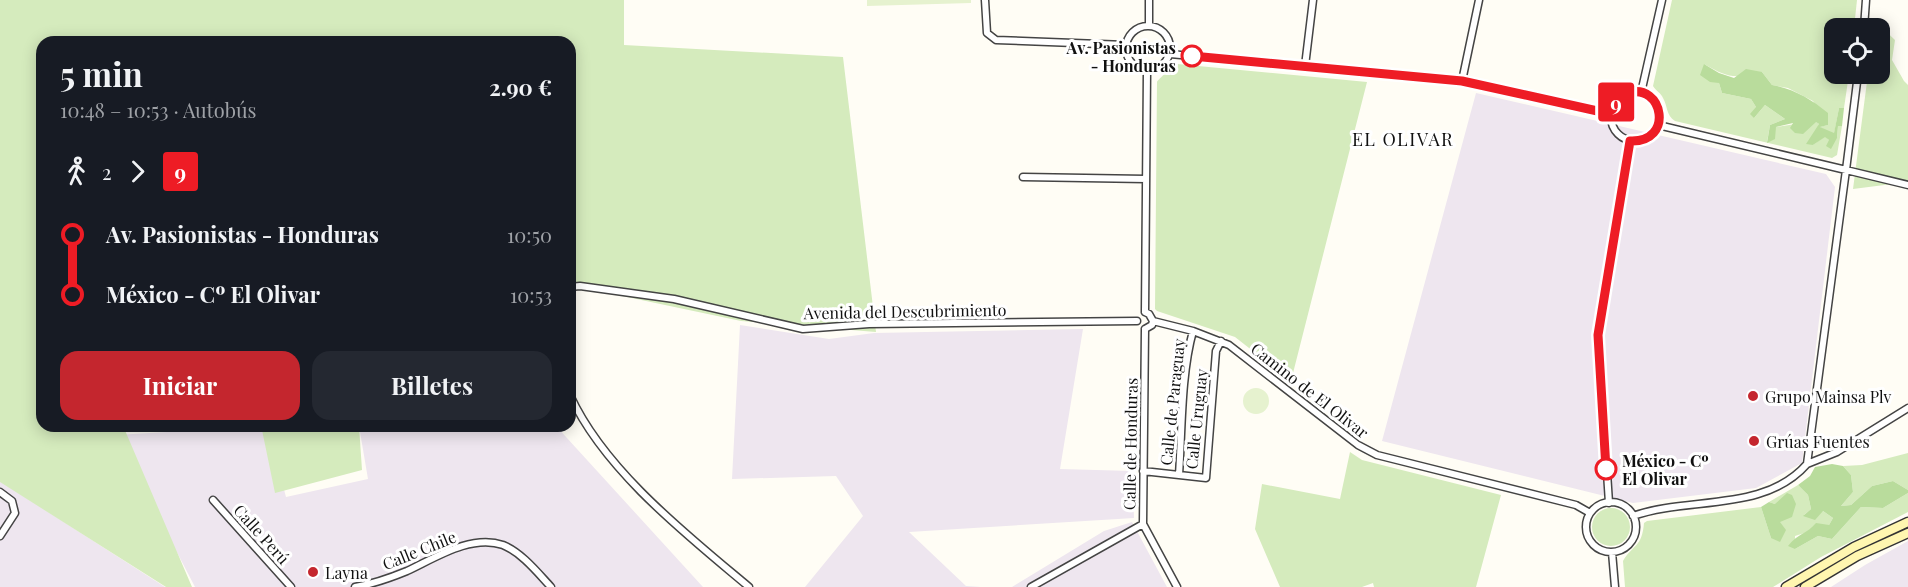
<!DOCTYPE html>
<html lang="es">
<head>
<meta charset="utf-8">
<style>
  body { margin:0; font-family:"Playfair Display",serif; background:#242831; color:#f1f3f6; height:100vh; display:flex; flex-direction:column; font-size:22px; white-space:nowrap }
  * { box-sizing:border-box; margin:0 }
  p { font-size:20px; color:#9ea1a6 }
  .icon { flex:none; width:33px; height:33px; fill:none; stroke:currentColor; stroke-width:2; stroke-linecap:round; stroke-linejoin:round }
  .map { position:relative; flex:1; overflow:hidden }
  .drawer { position:absolute; left:36px; top:36px; width:540px; height:396px; display:flex; flex-direction:column; background:#171b24; border-radius:18px; box-shadow:0 3px 15px #0003 }
  .drawer>* { flex:none }
  .badge { padding:0 12px; border-radius:4px; font-size:21px; line-height:39px }
  .buttons { position:absolute; left:1824px; top:18px; display:grid; gap:12px }
  .buttons a { display:grid; place-items:center; width:66px; height:66px; border-radius:12px; background:#171b24; box-shadow:0 3px 15px #0003; font-size:30px }
  .map>.badge { position:absolute; translate:-50% -50%; box-shadow:0 0 0 3px #fff }
  .legs { display:flex; align-items:center; gap:9px; height:66px; padding:0 24px; font-size:20px }
  .legs p { margin-inline-start:auto }
  .headline { display:flex; align-items:center; justify-content:space-between; height:102px; padding:0 24px }
  h1 { font-size:33px; font-weight:700; line-height:45px }
  .button { display:flex; gap:12px; margin-top:auto; padding:12px 24px }
  .button a { flex:1; height:69px; border-radius:18px; background:#c4262e; color:#fff; font-size:24px; font-weight:700; line-height:69px; text-align:center }
  .button a+a { background:#242831; color:#f1f3f6 }
  ul { padding:0 24px; list-style:none }
  li { display:flex; align-items:center; gap:21px; height:60px; font-size:22px }
  li i { display:grid; place-items:center; width:9px; height:100%; margin:0 8px; background:currentColor }
  li i::after { content:''; width:15px; height:15px; margin:-8px; border:4px solid; border-radius:50%; background:#171b24 }
  li p { margin-inline-start:auto }
  li:first-child i { background:linear-gradient(#0000 50%,currentColor 0) }
  li:last-child i { background:linear-gradient(currentColor 50%,#0000 0) }
  .map>svg:first-child { display:block }
</style>
</head>
<body>
<div class="map">
<svg width="1908" height="587" viewBox="0 0 1908 587">
  <rect width="100%" height="100%" fill="#fffdf5"/>
  <path fill="#eee6ef" d="M 1476,93 L 1826,174 L 1835,187 L 1802,463 L 1756,488 L 1633,503 L 1382,441 Z
    M 740,325 L 829,339 L 874,333 L 1083,329 L 1060,469 L 1132,471 L 1134,518 L 909,532 L 966,586 L 981,587 L 805,587 L 863,516 L 836,476 L 732,479 Z
    M 267,426 L 286,497 L 368,479 L 359,426 L 556,426 L 703,587 L 195,587 L 116,435 Z
    M 0,481 L 165,587 L 0,587 Z
    M 1132,522 L 1167,587 L 1012,587 L 1104,531 Z
    M 1908,541 L 1908,587 L 1831,587 L 1865,565 Z"/>
  <path fill="#d5ebbd" d="M 0,0 L 624,0 L 624,45 L 843,57 L 876,332 L 741,321 L 570,285 L 570,42 L 42,42 L 42,426 L 359,426 L 362,470 L 275,493 L 262,430 L 124,428 L 192,587 L 166,587 L 0,482 Z
    M 1672,0 L 1857,0 L 1854,28 L 1834,28 L 1834,74 L 1849,74 L 1844,108 L 1839,108 L 1834,134 L 1819,127 L 1828,125 L 1813,101 L 1788,88 L 1772,85 L 1762,72 C 1734,78 1730,79 1704,64 L 1719,83 L 1722,93 L 1751,99 L 1756,107 L 1754,118 L 1765,105 L 1785,119 L 1770,125 L 1767,142 L 1776,127 L 1815,121 L 1819,124 L 1813,145 L 1825,136 L 1829,140 L 1837,138 L 1838,126 L 1842,126 L 1837,155 L 1832,158 L 1675,121 C 1666,115 1668,107 1663,98 C 1661,93 1656,91 1653,86 Z
    M 1875,21 L 1895,40 L 1892,60 L 1904,81 L 1908,85 L 1908,182 L 1853,189 L 1868,74 L 1880,74 L 1880,28 L 1874,28 Z
    M 1177,64 L 1367,82 L 1291,381 L 1235,337 L 1157,311 L 1155,309 L 1157,82 C 1158,79 1174,66 1177,64 Z
    M 1350,452 L 1362,460 L 1501,495 L 1476,587 L 1374,587 L 1373,583 L 1362,587 L 1280,587 L 1255,529 L 1262,484 L 1340,499 Z
    M 1908,453 L 1908,490 L 1893,481 L 1872,486 L 1851,505 L 1841,506 L 1853,492 L 1851,475 L 1843,466 L 1862,465 Z
    M 1798,485 L 1808,495 L 1811,509 L 1804,515 L 1823,511 L 1833,518 L 1829,525 L 1795,536 L 1795,549 L 1818,536 L 1832,539 L 1861,507 L 1883,508 L 1908,493 L 1908,512 L 1821,557 L 1773,587 L 1625,587 L 1623,561 C 1633,544 1642,548 1644,523 L 1647,521 L 1761,507 L 1771,538 L 1780,522 L 1775,504 L 1769,502 Z
    M1592 527a19 19 0 1 1 38 0a19 19 0 1 1-38 0Z"/>
  <path fill="#b9dc9c" d="M 1704,64 L 1719,73 L 1734,78 L 1746,69 L 1762,72 L 1772,85 C 1794,89 1811,99 1828,113 L 1828,125 L 1820,127 L 1834,133 L 1839,108 L 1844,108 L 1842,126 L 1838,126 L 1837,138 L 1831,149 L 1826,146 L 1829,140 L 1825,137 L 1813,145 L 1806,144 L 1819,124 L 1816,122 L 1803,134 L 1795,133 L 1790,128 L 1793,123 L 1776,127 L 1775,139 L 1767,143 L 1770,125 L 1785,119 L 1765,105 L 1754,118 L 1750,114 L 1756,107 L 1751,99 L 1722,93 L 1719,83 L 1710,82 L 1700,75 Z
    M 1832,464 L 1843,466 L 1851,475 L 1853,492 L 1841,506 L 1851,505 L 1872,486 L 1893,481 L 1908,490 L 1908,493 L 1883,508 L 1861,507 L 1832,539 L 1818,536 L 1795,549 L 1788,546 C 1798,533 1807,534 1816,523 L 1829,525 L 1833,518 L 1823,511 L 1815,520 L 1803,516 L 1811,509 L 1808,495 L 1798,485 L 1810,476 L 1815,467 Z
    M 1787,493 L 1792,495 L 1796,504 L 1792,517 L 1780,522 L 1786,530 L 1780,542 L 1771,538 L 1761,507 L 1769,502 L 1775,504 Z"/>
  <path fill="#e6f2cf" d="M 867,0 L 971,0 L 971,3 L 867,6 Z
    M1243 401a13 13 0 1 1 26 0a13 13 0 1 1-26 0Z"/>
  <g fill="none" stroke-linecap="round" stroke-linejoin="round">
    <g stroke="#444" stroke-width="9">
      <path id="minor" d="M 985,0 L 987,33 L 996,40 L 1126,45
        M 1149,0 L 1149,26
        M1126 48a22 22 0 1 1 44 0a22 22 0 1 1-44 0Z
        M 1864,28 L 1866,0
        M 1170,54 L 1462,81 L 1611,114
        M 1305,66 L 1313,0
        M 1858,74 L 1846,170 L 1908,185
        M 1462,81 L 1479,0
        M1611 117a24 24 0 1 1 48 0a24 24 0 1 1-48 0Z
        M 1641,93 L 1662,0
        M 1023,177 L 1146,179
        M 570,287 L 580,286 L 674,299 L 803,329 L 869,324 L 1137,321
        M 1145,312 L 1147,71
        M 1145,312 L 1149,314 L 1153,321 L 1152,325 L 1145,329
        M 1153,321 L 1193,331 L 1229,345 L 1358,445 L 1377,455 L 1576,505 L 1590,513
        M 1145,329 L 1143,524 L 1177,587
        M 570,395 C 604,470 687,535 749,587
        M 1811,440 L 1838,445 L 1849,444
        M 1807,464 L 1837,452 L 1908,408
        M 1143,471 L 1206,478 L 1216,351 L 1221,341
        M 1179,475 C 1182,430 1181,374 1193,331
        M 0,492 L 12,501 L 15,513 L 0,536
        M 213,500 L 291,587
        M1586 527a25 25 0 1 1 50 0a25 25 0 1 1-50 0Z
        M 1609,503 L 1598,335 L 1630,141
        M 1633,516 C 1689,496 1764,513 1807,464 L 1846,170 L 1658,125
        M 1612,552 L 1615,587
        M 355,587 C 373,584 390,578 407,571 C 435,558 471,534 503,545 C 522,553 537,572 551,587
        M 1031,587 L 1143,524"/>
    </g>
    <g stroke="#333" stroke-width="11">
      <path id="secondary" d="M 1786,587 L 1854,547 L 1908,522
        M 1805,587 L 1857,556 L 1908,533"/>
    </g>
    <use href="#minor" stroke="#fff" stroke-width="6"/>
    <use href="#secondary" stroke="#fff6b0" stroke-width="8"/>
  </g>
  <g fill="none" stroke-linecap="round" stroke-linejoin="round">
    <g stroke="#fff" stroke-width="14">
      <path id="line-1" d="M 1192,56 L 1462,81 L 1611,114 C 1614,104 1618,97 1628,93 C 1663,82 1675,143 1630,141 L 1598,335 L 1606,469"/>
    </g>
    <use href="#line-1" stroke="#ee1c25" stroke-width="9"/>
  </g>
  <g fill="#fff" stroke="#ee1c25" stroke-width="3">
    <circle cx="1192" cy="56" r="10"/>
    <circle cx="1606" cy="469" r="10"/>
  </g>
  <g fill="#c4262e" stroke="#fff" stroke-width="2">
    <circle cx="1753" cy="396" r="6"/>
    <circle cx="1754" cy="441" r="6"/>
    <circle cx="313" cy="572" r="6"/>
  </g>
  <g text-anchor="middle" dominant-baseline="central" stroke-width="6" stroke-linejoin="round" paint-order="stroke">
    <g font-size="16" font-weight="bold" fill="#111" stroke="#fff" text-anchor="end">
      <text x="1176" y="47">Av. Pasionistas<tspan x="1176" dy="18">- Honduras</tspan></text>
      <text x="1622" y="460" text-anchor="start">México - Cº<tspan x="1622" dy="18">El Olivar</tspan></text>
    </g>
    <g font-size="16" fill="#111" stroke="#fff">
      <text transform="translate(905 311) rotate(-1)">Avenida del Descubrimiento</text>
      <text transform="translate(1310 390) rotate(38)">Camino de El Olivar</text>
      <text transform="translate(1172 402) rotate(-84)">Calle de Paraguay</text>
      <text transform="translate(1196 419) rotate(-84)">Calle Uruguay</text>
      <text transform="translate(1130 444) rotate(-89)">Calle de Honduras</text>
      <text transform="translate(262 534) rotate(48)">Calle Perú</text>
      <text transform="translate(419 550) rotate(-22)">Calle Chile</text>
    </g>
    <g font-size="16" fill="#111" stroke="#fff" text-anchor="start">
      <text x="1765" y="396">Grupo Mainsa Plv</text>
      <text x="1766" y="441">Grúas Fuentes</text>
      <text x="325" y="572">Layna</text>
    </g>
    <g font-size="18" letter-spacing="1.5" fill="#111" stroke="#fff">
      <text x="1403" y="139">EL OLIVAR</text>
    </g>
  </g>
</svg>
<div class="buttons">
<a><svg class="icon" aria-label="locate" viewBox="0 0 24 24"><circle cx="12" cy="12" r="6"/><path d="M12 2v4M12 18v4M2 12h4M18 12h4"/></svg></a>
</div>
<b class="badge" style="left:1616px;top:102px;background:#ee1c25;color:#fff">9</b>
<section class="drawer">
<div class="headline"><div><h1>5 min</h1><p>10:48 – 10:53 · Autobús</p></div><b>2.90 €</b></div>
<div class="legs"><svg class="icon" aria-label="walk" viewBox="0 0 24 24"><circle cx="13" cy="4" r="2"/><path d="M13 8l-2 6 4 7M11 14l-3 7M7 12l3-4h3l4 4"/></svg>2<svg class="icon" aria-label="forward" viewBox="0 0 24 24"><path d="M9 5l7 7-7 7"/></svg><b class="badge" style="background:#ee1c25;color:#fff">9</b></div>
<ul>
<li><i style="color:#ee1c25"></i><b>Av. Pasionistas - Honduras</b><p>10:50</p></li>
<li><i style="color:#ee1c25"></i><b>México - Cº El Olivar</b><p>10:53</p></li>
</ul>
<div class="button"><a>Iniciar</a><a>Billetes</a></div>
</section>
</div>
</body>
</html>
